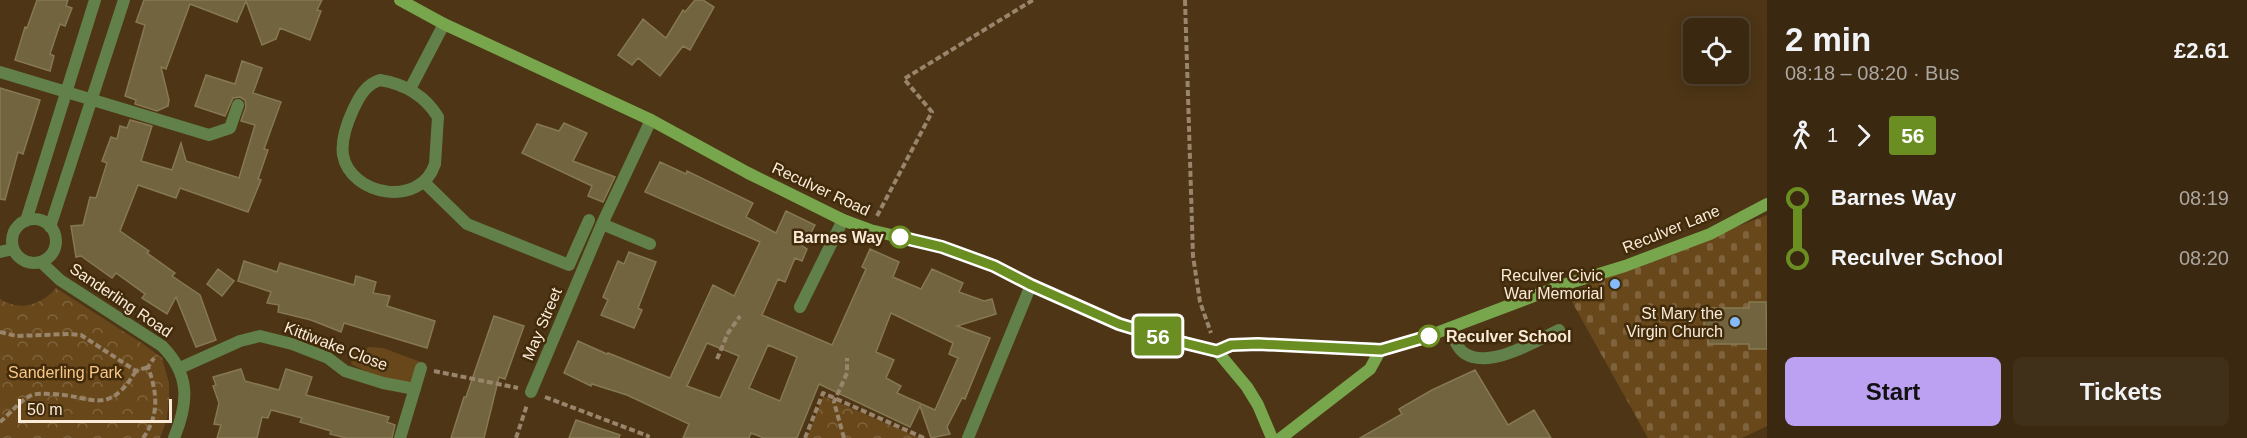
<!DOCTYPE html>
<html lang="en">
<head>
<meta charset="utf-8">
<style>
  body { margin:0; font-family:Helvetica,sans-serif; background:#413019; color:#f1f3f6; height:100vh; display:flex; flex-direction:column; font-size:22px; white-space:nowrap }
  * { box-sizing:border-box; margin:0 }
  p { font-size:20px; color:#aba69f }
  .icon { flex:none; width:33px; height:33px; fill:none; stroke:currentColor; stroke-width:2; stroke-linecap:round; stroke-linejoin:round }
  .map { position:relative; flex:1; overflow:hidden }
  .drawer { display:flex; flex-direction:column; background:#3a2810; width:480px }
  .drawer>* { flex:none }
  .badge { padding:0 12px; border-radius:4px; font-size:21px; line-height:39px }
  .fabs { position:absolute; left:1683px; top:18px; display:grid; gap:12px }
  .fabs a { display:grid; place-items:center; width:66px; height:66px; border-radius:9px; background:#3a2810; box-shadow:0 3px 15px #0003,0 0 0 2px #544430; font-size:30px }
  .scale { position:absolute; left:18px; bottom:15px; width:154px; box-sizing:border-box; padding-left:6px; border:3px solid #faebd9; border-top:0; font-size:16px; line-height:21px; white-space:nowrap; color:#faebd9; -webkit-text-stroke:4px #422b0a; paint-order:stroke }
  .map>.badge { position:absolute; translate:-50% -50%; box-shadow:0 0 0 3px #fff }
  .legs { display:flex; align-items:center; gap:9px; height:66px; padding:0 18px; font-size:20px }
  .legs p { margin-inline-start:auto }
  .summary { display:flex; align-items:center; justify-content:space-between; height:102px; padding:0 18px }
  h1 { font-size:33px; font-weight:700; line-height:45px }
  .button { display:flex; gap:12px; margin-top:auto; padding:12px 18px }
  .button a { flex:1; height:69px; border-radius:9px; background:#bca0f2; color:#111; font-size:24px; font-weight:700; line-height:69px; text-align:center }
  .button a+a { background:#413019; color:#f1f3f6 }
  ul { padding:0 18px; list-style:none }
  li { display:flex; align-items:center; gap:21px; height:60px; font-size:22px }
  li i { display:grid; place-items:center; width:9px; height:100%; margin:0 8px; background:currentColor }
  li i::after { content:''; width:15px; height:15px; margin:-8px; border:4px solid; border-radius:50%; background:#3a2810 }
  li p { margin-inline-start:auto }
  li:first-child i { background:linear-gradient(#0000 50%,currentColor 0) }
  li:last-child i { background:linear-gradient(currentColor 50%,#0000 0) }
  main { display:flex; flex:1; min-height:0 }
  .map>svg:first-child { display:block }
</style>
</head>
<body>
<main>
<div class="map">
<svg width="1767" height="438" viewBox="0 0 1767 438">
  <defs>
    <pattern id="forest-crowns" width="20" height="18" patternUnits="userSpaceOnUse" patternTransform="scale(1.5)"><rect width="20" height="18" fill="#68481b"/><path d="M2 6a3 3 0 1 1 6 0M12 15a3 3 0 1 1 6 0" fill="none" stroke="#7e633c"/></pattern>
    <pattern id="cemetery-stones" width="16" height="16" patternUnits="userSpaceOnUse" patternTransform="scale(1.5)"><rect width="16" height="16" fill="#68481b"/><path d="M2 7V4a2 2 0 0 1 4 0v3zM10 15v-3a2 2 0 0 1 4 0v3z" fill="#7e633c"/></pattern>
  </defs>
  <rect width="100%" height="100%" fill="#4d3516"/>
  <path fill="#68481b" d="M 369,347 L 383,348 L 426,364 L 410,382 L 380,378 L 351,364 C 353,352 358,351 369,347 Z"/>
  <path fill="url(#forest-crowns)" d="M 56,288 L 143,344 L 162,358 L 169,383 L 169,398 L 167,419 L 160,438 L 0,438 L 0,299 C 20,312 41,305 56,288 Z
    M 823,396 L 920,438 L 807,438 Z"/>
  <path fill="url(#cemetery-stones)" d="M 1767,215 L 1767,426 L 1742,438 L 1648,438 L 1567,293 Z"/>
  <path fill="#71643e" stroke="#867952" stroke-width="1.5" fill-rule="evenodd" d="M 37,0 L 68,0 L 66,6 L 72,8 L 65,26 L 60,24 L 50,54 L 54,56 L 50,71 L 15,60 L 25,27 L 27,28 Z
    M 144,0 L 322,0 L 317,10 L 321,11 L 310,40 L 280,28 L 276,39 L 262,45 L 246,1 L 237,22 L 190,4 L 166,69 L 161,67 L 169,100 L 168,106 L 157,111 L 135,104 L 136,100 L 125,96 L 145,25 L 136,22 Z
    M 695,0 L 703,0 L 714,7 L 690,50 L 683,46 L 660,76 L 638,58 L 632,65 L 618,55 L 643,19 L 666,38 L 683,10 L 685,12 Z
    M 242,61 L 262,68 L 253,93 L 281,102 L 264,149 L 268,150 L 258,179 L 261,180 L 248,212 L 180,188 L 176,198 L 138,185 L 120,231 L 149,251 L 147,253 L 175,273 L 172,276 L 200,295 L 216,340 L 196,347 L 176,297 L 167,314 L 142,298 L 145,294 L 116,273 L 112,278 L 81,256 L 76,257 L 71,226 L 83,225 L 90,197 L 96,198 L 107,163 L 102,161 L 111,137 L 117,139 L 120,126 L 127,128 L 130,120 L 152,126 L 141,161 L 172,170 L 181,143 L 186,161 L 239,178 L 255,125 L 241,121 L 246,107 L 245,100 L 240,97 L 233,98 L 225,116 L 195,106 L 206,75 L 235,84 Z
    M 0,88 L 40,100 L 23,154 L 18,152 L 5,200 L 0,199 Z
    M 564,123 L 587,133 L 573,161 L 615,177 L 603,202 L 588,196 L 592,186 L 522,153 L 537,124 L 559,131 Z
    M 660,162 L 686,174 L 687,171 L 753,203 L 746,217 L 776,233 L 786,211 L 815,225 L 806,242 L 803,240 L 801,245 L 807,249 L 802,261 L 795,258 L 785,282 L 778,279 L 762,315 L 832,345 L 866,269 L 862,267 L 870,249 L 899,262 L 893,277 L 921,289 L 932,269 L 963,283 L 959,292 L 984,301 L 992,299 L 996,314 L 957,326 L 990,338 L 965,399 L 962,398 L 947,427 L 950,434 L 931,438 L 920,406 L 910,427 L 819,384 L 797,438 L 764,438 L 751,433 L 749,438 L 683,438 L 689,424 L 627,395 L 592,384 L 591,386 L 564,373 L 578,341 L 607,354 L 608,353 L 670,378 L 713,285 L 734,296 L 760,242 L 645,192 ZM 891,313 L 953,343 L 949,354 L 958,358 L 935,410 L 897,393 L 901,386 L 886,378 L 894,360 L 876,352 ZM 707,343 L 739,356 L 720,398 L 687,386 ZM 768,345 L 797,357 L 780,401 L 749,388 Z
    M 629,252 L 656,262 L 638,308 L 642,310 L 634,328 L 601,315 L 608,300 L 603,297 L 618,261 L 624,264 Z
    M 244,261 L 277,272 L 280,263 L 354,285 L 356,276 L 376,282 L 373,293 L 390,296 L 387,306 L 435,321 L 427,348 L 344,323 L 341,332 L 311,320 L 278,312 L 279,305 L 267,303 L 271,292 L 238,281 Z
    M 218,269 L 234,281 L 222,296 L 207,284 Z
    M 1749,302 L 1766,302 L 1767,349 L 1749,349 L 1749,344 L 1708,344 L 1708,336 L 1704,336 L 1704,308 L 1749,308 Z
    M 494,316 L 524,326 L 505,379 L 499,377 L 484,438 L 451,438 L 464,397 L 466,397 Z
    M 241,369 L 245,381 L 279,390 L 286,369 L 312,377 L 306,395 L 389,417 L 387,422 L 395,425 L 392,438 L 346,438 L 330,434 L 331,431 L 300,422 L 302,418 L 271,410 L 268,418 L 262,417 L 257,438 L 217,438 L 221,425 L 214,424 L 219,403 L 213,386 L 216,385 L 213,377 Z
    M 1475,370 L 1508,425 L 1534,410 L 1551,438 L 1360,438 L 1402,414 L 1399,409 L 1432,390 Z
    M 576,420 L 620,435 L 619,438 L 569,438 Z"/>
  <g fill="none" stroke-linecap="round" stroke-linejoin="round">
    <path stroke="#99856c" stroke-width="4" stroke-dasharray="6 3" stroke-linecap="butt" d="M 1185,0 L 1193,256 L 1200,302 L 1211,333
      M 877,216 L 932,112 L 904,79 L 1033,0
      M 0,332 L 16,336 L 69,334 L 81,335 L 136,371 L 148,367
      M 717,359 L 728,333 L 740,316
      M 434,371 L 518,388
      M 545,397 L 648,436 L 647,438
      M 0,422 C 10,414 20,400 32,395 C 38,393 44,394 51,394 C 92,395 107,418 136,371
      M 143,438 C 160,415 157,392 148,367 L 154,358
      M 516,438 L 527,405
      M 805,438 L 823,393 L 924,438
      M 844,438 L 834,402 L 847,373 L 847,358"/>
    <path stroke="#628049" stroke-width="12" d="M 1450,328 C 1453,336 1456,347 1464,353 C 1489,370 1536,341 1559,330"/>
    <path stroke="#628049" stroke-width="12" d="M 0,72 L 209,135 L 230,128 L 238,105
      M 380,80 C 405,84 425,96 438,117 L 435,164 C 420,209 350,195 343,155 C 341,141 347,123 353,110 C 359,97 366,84 380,80 Z
      M 410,89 L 444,24
      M 424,182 L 467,224 L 569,265 L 589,220
      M12 241a22 22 0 1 1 44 0a22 22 0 1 1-44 0Z
      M 26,221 L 95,0
      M 602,224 L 650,244
      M 50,227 L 124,0
      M 0,252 L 13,249
      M 41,262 L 60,280 L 162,346 C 190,374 189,402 174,438
      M 800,307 L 843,220
      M 180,368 L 240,341 L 260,336 L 292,344 L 328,358 L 345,371 L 383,383 L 415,389
      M 531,392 L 602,224 L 651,120
      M 400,438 L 421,368
      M 968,438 L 1031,285"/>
    <path stroke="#77a64c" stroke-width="12" d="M 400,0 L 444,24 L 651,120 L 748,173 L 843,220 L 870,230 L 942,247 L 994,266 L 1031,285 L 1118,324 L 1217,351 L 1247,387 L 1258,405 L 1272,438
      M 1217,351 L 1231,345 L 1258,344 L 1381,349 L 1415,341 L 1563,285 L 1625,266 L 1710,234 L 1767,204
      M 1281,438 L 1370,369 L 1381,349"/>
  </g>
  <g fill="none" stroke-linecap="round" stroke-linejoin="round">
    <g stroke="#fff" stroke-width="14">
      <path id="line-1" d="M 900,237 L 942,247 L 994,266 L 1031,285 L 1119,324 L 1168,339 L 1217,351 L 1231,345 L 1258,344 L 1381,350 L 1429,336"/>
    </g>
    <use href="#line-1" stroke="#6b8e23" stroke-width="9"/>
  </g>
  <g fill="#fff" stroke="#6b8e23" stroke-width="3">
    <circle cx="900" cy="237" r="10"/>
    <circle cx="1429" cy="336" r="10"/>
  </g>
  <g fill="#84bcfb" stroke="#422b0a" stroke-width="2">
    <circle cx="1615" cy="284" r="6"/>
    <circle cx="1735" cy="322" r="6"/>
  </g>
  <g text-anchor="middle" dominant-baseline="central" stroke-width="5" stroke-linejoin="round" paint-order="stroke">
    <g font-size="16" fill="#faebd9" stroke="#422b0a">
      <text transform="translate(821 189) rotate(25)">Reculver Road</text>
      <text transform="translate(1671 229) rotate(-22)">Reculver Lane</text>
      <text transform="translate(121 300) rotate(34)">Sanderling Road</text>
      <text transform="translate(542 324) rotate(-67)">May Street</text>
      <text transform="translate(336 346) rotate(21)">Kittiwake Close</text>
    </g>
    <g font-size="16" font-weight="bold" fill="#faebd9" stroke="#422b0a" text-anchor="end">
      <text x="884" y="237">Barnes Way</text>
      <text x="1446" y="336" text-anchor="start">Reculver School</text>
    </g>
    <g font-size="16" fill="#faebd9" stroke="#422b0a" text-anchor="end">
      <text x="1603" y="275">Reculver Civic<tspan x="1603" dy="18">War Memorial</tspan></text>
      <text x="1723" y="313">St Mary the<tspan x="1723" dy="18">Virgin Church</tspan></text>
    </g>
    <g font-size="16" fill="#f9c788" stroke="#422b0a">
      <text x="65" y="372">Sanderling Park</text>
    </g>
  </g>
</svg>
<div class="fabs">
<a><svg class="icon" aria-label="locate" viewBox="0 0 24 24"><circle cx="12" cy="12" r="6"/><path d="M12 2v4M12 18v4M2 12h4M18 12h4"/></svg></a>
</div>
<div class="scale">50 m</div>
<b class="badge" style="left:1158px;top:336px;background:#6b8e23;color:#fff">56</b>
</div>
<section class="drawer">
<div class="summary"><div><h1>2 min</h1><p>08:18 – 08:20 · Bus</p></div><b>£2.61</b></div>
<div class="legs"><svg class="icon" aria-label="walk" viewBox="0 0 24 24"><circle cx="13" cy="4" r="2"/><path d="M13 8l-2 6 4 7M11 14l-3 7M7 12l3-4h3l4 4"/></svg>1<svg class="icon" aria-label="forward" viewBox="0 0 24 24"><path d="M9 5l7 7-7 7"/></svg><b class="badge" style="background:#6b8e23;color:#fff">56</b></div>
<ul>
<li><i style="color:#6b8e23"></i><b>Barnes Way</b><p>08:19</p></li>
<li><i style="color:#6b8e23"></i><b>Reculver School</b><p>08:20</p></li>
</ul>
<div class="button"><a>Start</a><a>Tickets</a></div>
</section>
</main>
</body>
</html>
